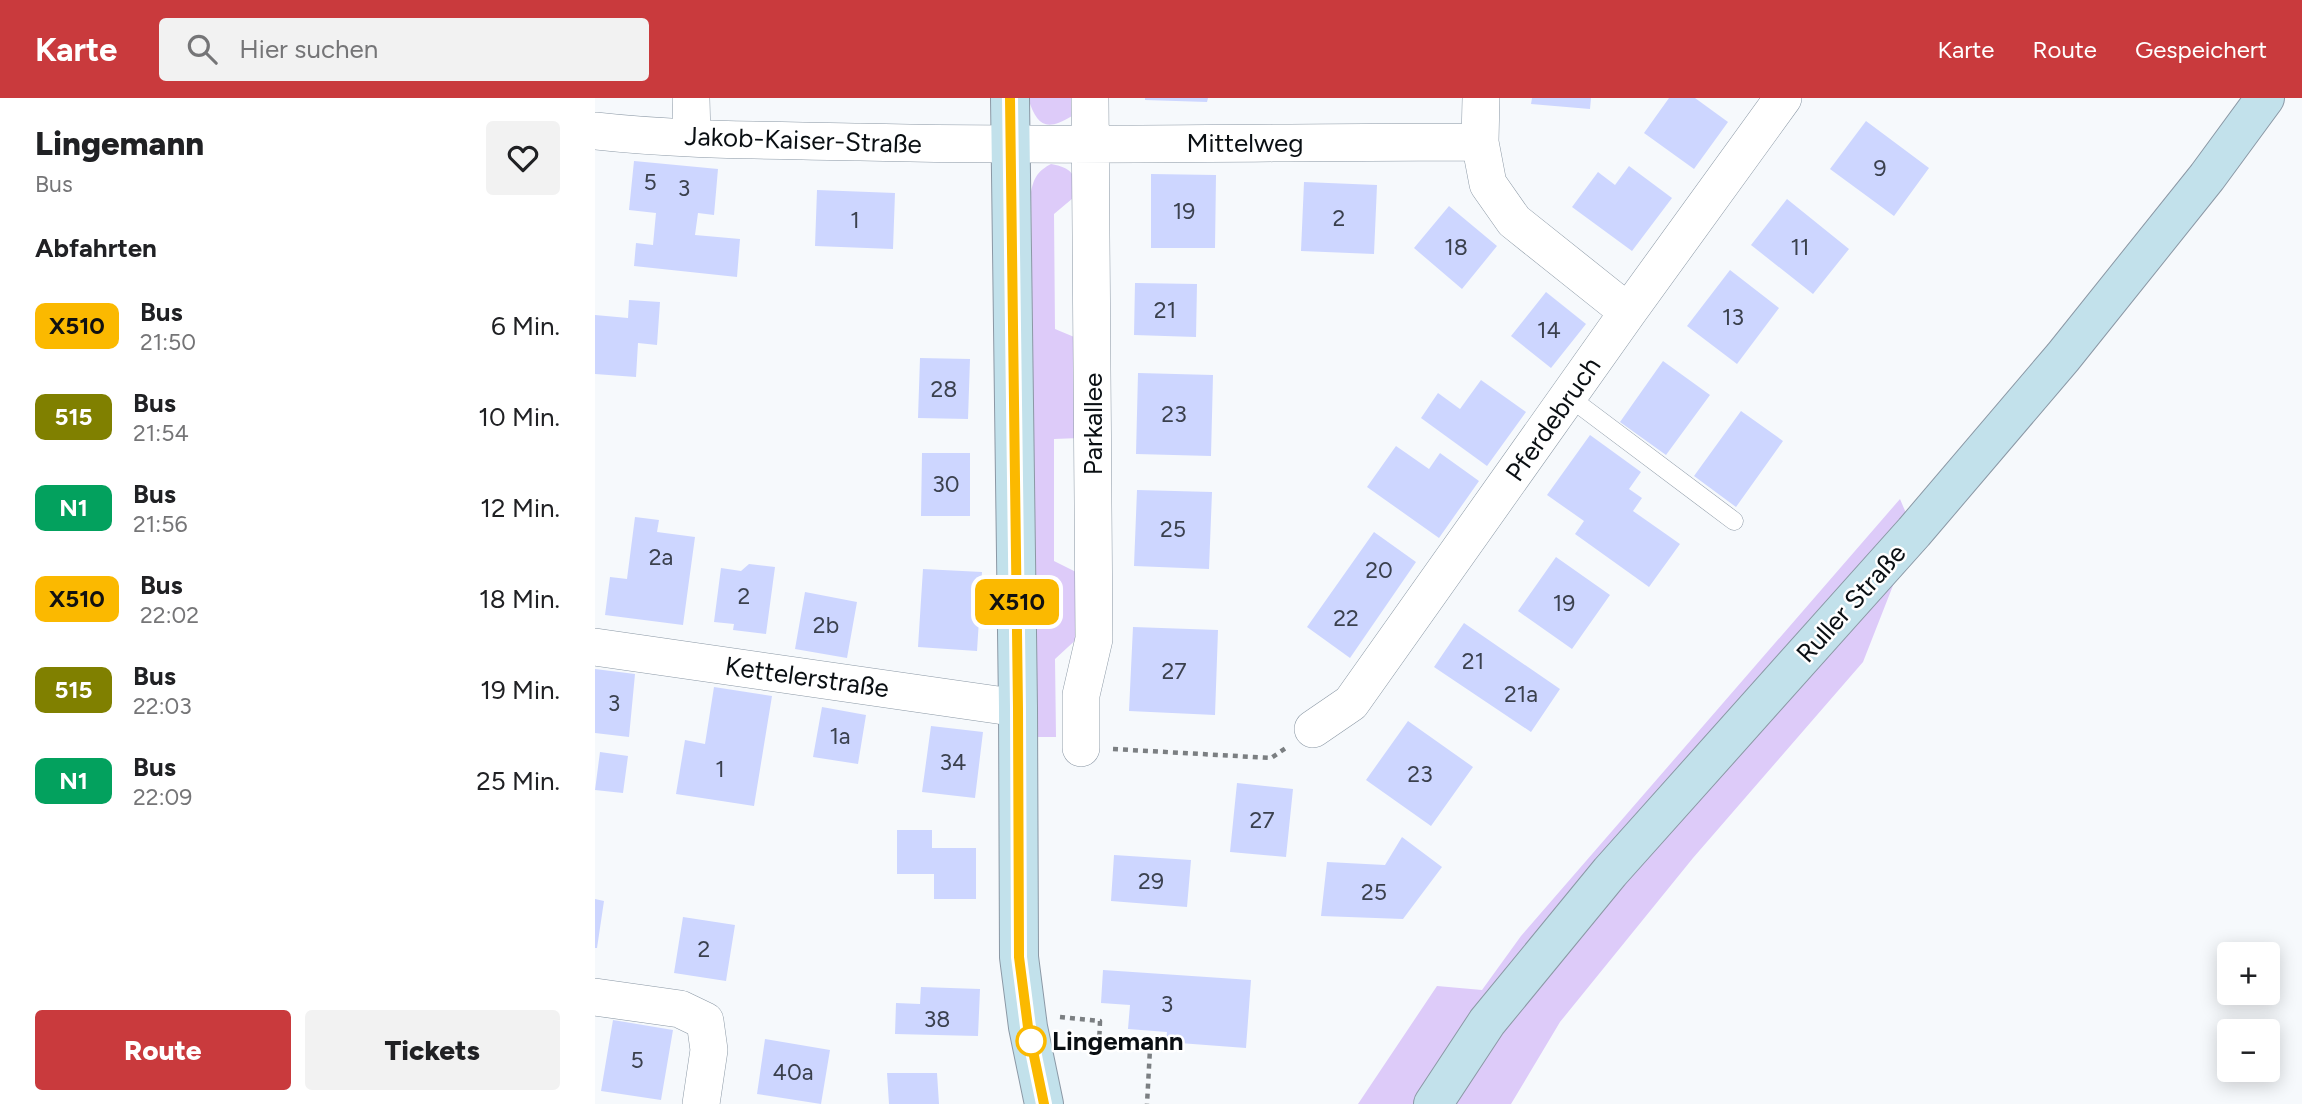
<!DOCTYPE html>
<html lang="de">
<head>
<meta charset="utf-8">
<style>
  body { margin:0; font-family:Figtree,sans-serif; background:#f2f2f2; color:#202124; height:100vh; display:flex; flex-direction:column; font-size:26px; white-space:nowrap }
  * { box-sizing:border-box; margin:0 }
  p { font-size:23px; color:#757577 }
  .icon { flex:none; width:38px; height:38px; fill:none; stroke:currentColor; stroke-width:2; stroke-linecap:round; stroke-linejoin:round }
  .map { position:relative; flex:1; overflow:hidden }
  .side { display:flex; flex-direction:column; background:#fff; width:595px }
  .side>* { flex:none }
  .badge { padding:0 14px; border-radius:10px; font-size:24px; line-height:46px }
  .controls { position:absolute; left:1622px; top:844px; display:grid; gap:14px }
  .controls a { display:grid; place-items:center; width:63px; height:63px; border-radius:7px; background:#fff; box-shadow:0 4px 18px #0003; font-size:35px }
  .map>.badge { position:absolute; translate:-50% -50%; box-shadow:0 0 0 4px #fff }
  h2 { padding:0 35px; font-size:26px; line-height:63px }
  .round { display:grid; place-items:center; flex:none; width:74px; height:74px; border-radius:7px; background:#f2f2f2 }
  .overview { display:flex; align-items:center; justify-content:space-between; height:119px; padding:0 35px }
  h1 { font-size:33px; font-weight:800; line-height:52px }
  .cta { display:flex; gap:14px; margin-top:auto; padding:14px 35px }
  .cta a { flex:1; height:80px; border-radius:7px; background:#c93a3d; color:#fff; font-size:28px; font-weight:800; line-height:80px; text-align:center }
  .cta a+a { background:#f2f2f2; color:#202124 }
  ul { padding:0; list-style:none }
  li { display:flex; align-items:center; gap:21px; height:91px; padding:0 35px }
  li div { flex:1 }
  li b { display:block; font-size:26px }
  li em { font-style:normal }
  li .badge { min-width:77px; font-weight:700; text-align:center }
  header { display:flex; align-items:center; gap:42px; box-sizing:border-box; height:98px; padding:0 35px; background:#c93a3d; color:#fff }
  header strong { font-size:33px }
  nav { display:flex; gap:38px; margin-inline-start:auto; font-size:24px }
  .search { width:490px; height:63px; background:#f2f2f2; display:flex; align-items:center; gap:18px; box-sizing:border-box; padding:0 24px; border-radius:7px; color:#757577; font-size:26px }
  main { display:flex; flex:1; min-height:0 }
  .map>svg:first-child { display:block }
</style>
</head>
<body>
<header>
<strong>Karte</strong>
<div class="search"><svg class="icon" aria-label="search" viewBox="0 0 24 24"><circle cx="10" cy="10" r="6"/><path d="M15 15l6 6"/></svg>Hier suchen</div>
<nav><a>Karte</a><a>Route</a><a>Gespeichert</a></nav>
</header>
<main>
<section class="side">
<div class="overview"><div><h1>Lingemann</h1><p>Bus</p></div><a class="round"><svg class="icon" aria-label="heart" viewBox="0 0 24 24"><path d="M12 20l-8-8c-3-5 5-10 8-4 3-6 11-1 8 4z"/></svg></a></div>
<h2>Abfahrten</h2>
<ul>
<li><span class="badge" style="background:#fbb900;color:#111">X510</span><div><b>Bus</b><p>21:50</p></div><em>6 Min.</em></li>
<li><span class="badge" style="background:#808000;color:#fff">515</span><div><b>Bus</b><p>21:54</p></div><em>10 Min.</em></li>
<li><span class="badge" style="background:#03a15e;color:#fff">N1</span><div><b>Bus</b><p>21:56</p></div><em>12 Min.</em></li>
<li><span class="badge" style="background:#fbb900;color:#111">X510</span><div><b>Bus</b><p>22:02</p></div><em>18 Min.</em></li>
<li><span class="badge" style="background:#808000;color:#fff">515</span><div><b>Bus</b><p>22:03</p></div><em>19 Min.</em></li>
<li><span class="badge" style="background:#03a15e;color:#fff">N1</span><div><b>Bus</b><p>22:09</p></div><em>25 Min.</em></li>
</ul>
<div class="cta"><a>Route</a><a>Tickets</a></div>
</section>
<div class="map">
<svg width="1707" height="1006" viewBox="0 0 1707 1006">
  <rect width="100%" height="100%" fill="#f6f9fc"/>
  <path fill="#ddcbf9" d="M 433,0 L 483,0 L 477,18 C 451,34 442,28 433,0 Z
    M 456,66 C 477,70 479,75 484,95 L 459,116 L 460,231 L 484,241 L 485,340 L 459,341 L 459,463 L 485,476 L 485,538 L 460,561 L 461,639 L 441,639 L 436,94 C 439,79 443,73 456,66 Z
    M 1305,401 L 1319,434 L 1268,564 L 1098,760 L 965,924 L 916,1006 L 763,1006 L 842,888 L 887,892 L 926,838 Z"/>
  <path fill="#cdd6ff" d="M 550,0 L 613,0 L 612,4 L 550,2 Z
    M 937,0 L 996,0 L 995,11 L 936,6 Z
    M 1074,0 L 1100,0 L 1133,24 L 1099,71 L 1049,35 Z
    M 1271,23 L 1334,70 L 1299,118 L 1235,71 Z
    M 39,63 L 123,71 L 119,117 L 103,115 L 100,137 L 145,141 L 142,179 L 39,168 L 41,145 L 58,147 L 61,115 L 34,112 Z
    M 1034,68 L 1077,100 L 1037,153 L 977,109 L 1003,74 L 1020,87 Z
    M 556,76 L 621,77 L 620,150 L 556,150 Z
    M 709,84 L 782,87 L 779,156 L 706,153 Z
    M 222,92 L 300,95 L 298,151 L 220,148 Z
    M 1192,101 L 1254,151 L 1218,196 L 1156,147 Z
    M 854,108 L 902,148 L 867,191 L 819,150 Z
    M 1135,172 L 1184,210 L 1142,266 L 1092,228 Z
    M 540,185 L 602,186 L 601,239 L 539,237 Z
    M 951,194 L 991,226 L 956,270 L 916,238 Z
    M 34,202 L 65,204 L 62,247 L 43,245 L 41,279 L 0,276 L 0,217 L 33,220 Z
    M 325,260 L 375,261 L 373,321 L 323,320 Z
    M 1068,263 L 1115,297 L 1071,357 L 1025,324 Z
    M 543,275 L 618,277 L 616,358 L 541,356 Z
    M 886,282 L 931,314 L 892,368 L 826,320 L 843,295 L 865,311 Z
    M 1146,313 L 1188,343 L 1141,409 L 1099,378 Z
    M 995,337 L 1046,374 L 1034,391 L 1047,400 L 1038,413 L 1085,446 L 1054,489 L 980,436 L 989,423 L 952,397 Z
    M 801,348 L 834,371 L 845,355 L 884,383 L 844,440 L 772,389 Z
    M 327,355 L 375,355 L 375,418 L 326,418 Z
    M 542,392 L 617,394 L 614,471 L 539,468 Z
    M 40,419 L 64,422 L 62,434 L 100,439 L 88,527 L 10,517 L 15,479 L 32,481 Z
    M 779,434 L 821,464 L 755,560 L 712,529 Z
    M 961,459 L 1015,497 L 977,551 L 923,513 Z
    M 154,466 L 180,469 L 171,536 L 138,532 L 139,526 L 119,524 L 126,470 L 146,473 Z
    M 328,471 L 387,474 L 382,553 L 323,549 Z
    M 210,494 L 262,504 L 252,560 L 200,551 Z
    M 869,525 L 965,591 L 936,634 L 839,569 Z
    M 538,529 L 623,532 L 620,617 L 534,613 Z
    M 0,571 L 40,576 L 34,639 L 0,635 Z
    M 119,589 L 177,598 L 159,708 L 81,696 L 90,642 L 110,646 Z
    M 227,609 L 271,617 L 263,666 L 218,659 Z
    M 813,623 L 878,669 L 836,728 L 771,682 Z
    M 336,628 L 388,634 L 380,700 L 327,694 Z
    M 5,654 L 33,658 L 28,695 L 0,692 Z
    M 642,685 L 698,691 L 691,759 L 635,754 Z
    M 302,732 L 337,732 L 337,750 L 381,750 L 381,801 L 339,801 L 339,776 L 302,776 Z
    M 807,739 L 847,769 L 808,821 L 726,818 L 732,764 L 790,767 Z
    M 519,757 L 596,762 L 592,809 L 516,803 Z
    M 0,801 L 9,803 L 2,850 L 0,850 Z
    M 88,819 L 140,827 L 131,883 L 79,875 Z
    M 508,872 L 656,882 L 651,950 L 571,944 L 572,934 L 533,931 L 535,907 L 506,905 Z
    M 326,889 L 385,891 L 383,938 L 300,936 L 301,905 L 325,906 Z
    M 18,922 L 78,932 L 66,1002 L 6,993 Z
    M 170,941 L 235,952 L 226,1006 L 162,996 Z
    M 292,975 L 342,975 L 344,1006 L 294,1006 Z"/>
  <g fill="none" stroke-linecap="round" stroke-linejoin="round">
    <g stroke="#8b98a5" stroke-width="19">
      <path id="lane" d="M 974,299 L 1139,423"/>
    </g>
    <g stroke="#8b98a5" stroke-width="38">
      <path id="street" d="M 96,0 L 97,40
        M 886,0 L 885,44 L 893,86 L 919,123 L 1033,214
        M 0,33 C 88,43 177,42 265,44 C 471,49 678,44 885,44
        M 0,549 L 423,610
        M 718,631 L 756,605 L 1033,214 L 1188,0
        M 486,650 L 486,597 L 499,541 L 495,0
        M 0,899 L 85,911 L 110,923 L 114,952 L 106,1006"/>
    </g>
    <g stroke="#8b98a5" stroke-width="40">
      <path id="secondary" d="M 415,0 L 423,610 L 424,859 L 433,929 L 449,1006
        M 838,1006 L 892,924 L 1015,774 L 1319,434 L 1468,259 L 1612,79 L 1670,0"/>
    </g>
    <path stroke="#7b7f82" stroke-width="4.5" stroke-dasharray="5 5" stroke-linecap="butt" d="M 518,651 L 676,660 L 691,650
      M 465,919 L 505,923 L 504,947 L 555,951 L 552,1006"/>
    <use href="#lane" stroke="#fff" stroke-width="18"/>
    <use href="#street" stroke="#fff" stroke-width="37"/>
    <use href="#secondary" stroke="#c2e1eb" stroke-width="38"/>
  </g>
  <g fill="none" stroke-linecap="round" stroke-linejoin="round">
    <g stroke="#fff" stroke-width="16">
      <path id="line" d="M 415,0 L 423,610 L 424,859 L 433,929 L 449,1006"/>
    </g>
    <use href="#line" stroke="#fbb900" stroke-width="10"/>
  </g>
  <circle fill="#fff" stroke="#fbb900" stroke-width="3.5" cx="436" cy="943" r="14"/>
  <g text-anchor="middle" dominant-baseline="central" stroke-width="5" stroke-linejoin="round" paint-order="stroke">
    <g font-size="23" fill="#3b414e">
      <text x="1285" y="70">9</text>
      <text x="55" y="84">5</text>
      <text x="89" y="90">3</text>
      <text x="589" y="113">19</text>
      <text x="744" y="120">2</text>
      <text x="260" y="122">1</text>
      <text x="861" y="149">18</text>
      <text x="1205" y="149">11</text>
      <text x="570" y="212">21</text>
      <text x="1138" y="219">13</text>
      <text x="954" y="232">14</text>
      <text x="349" y="291">28</text>
      <text x="579" y="316">23</text>
      <text x="351" y="386">30</text>
      <text x="578" y="431">25</text>
      <text x="66" y="459">2a</text>
      <text x="784" y="472">20</text>
      <text x="149" y="498">2</text>
      <text x="969" y="505">19</text>
      <text x="751" y="520">22</text>
      <text x="231" y="527">2b</text>
      <text x="878" y="563">21</text>
      <text x="579" y="573">27</text>
      <text x="926" y="596">21a</text>
      <text x="19" y="605">3</text>
      <text x="245" y="638">1a</text>
      <text x="358" y="664">34</text>
      <text x="125" y="671">1</text>
      <text x="825" y="676">23</text>
      <text x="667" y="722">27</text>
      <text x="556" y="783">29</text>
      <text x="779" y="794">25</text>
      <text x="109" y="851">2</text>
      <text x="572" y="906">3</text>
      <text x="342" y="921">38</text>
      <text x="42" y="962">5</text>
      <text x="198" y="974">40a</text>
    </g>
    <g font-size="26" fill="#0a0f13" stroke="#fff">
      <text transform="translate(208 42) rotate(2)">Jakob-Kaiser-Straße</text>
      <text x="650" y="45">Mittelweg</text>
      <text transform="translate(958 321) rotate(-55)">Pferdebruch</text>
      <text transform="translate(498 326) rotate(-90)">Parkallee</text>
      <text transform="translate(1256 505) rotate(-48)">Ruller Straße</text>
      <text transform="translate(212 579) rotate(8)">Kettelerstraße</text>
    </g>
    <g font-size="26" font-weight="bold" fill="#0a0f13" stroke="#fff" text-anchor="start">
      <text x="457" y="943">Lingemann</text>
    </g>
  </g>
</svg>
<div class="controls">
<a>+</a>
<a>−</a>
</div>
<b class="badge" style="left:422px;top:504px;background:#fbb900;color:#111">X510</b>
</div>
</main>
</body>
</html>
